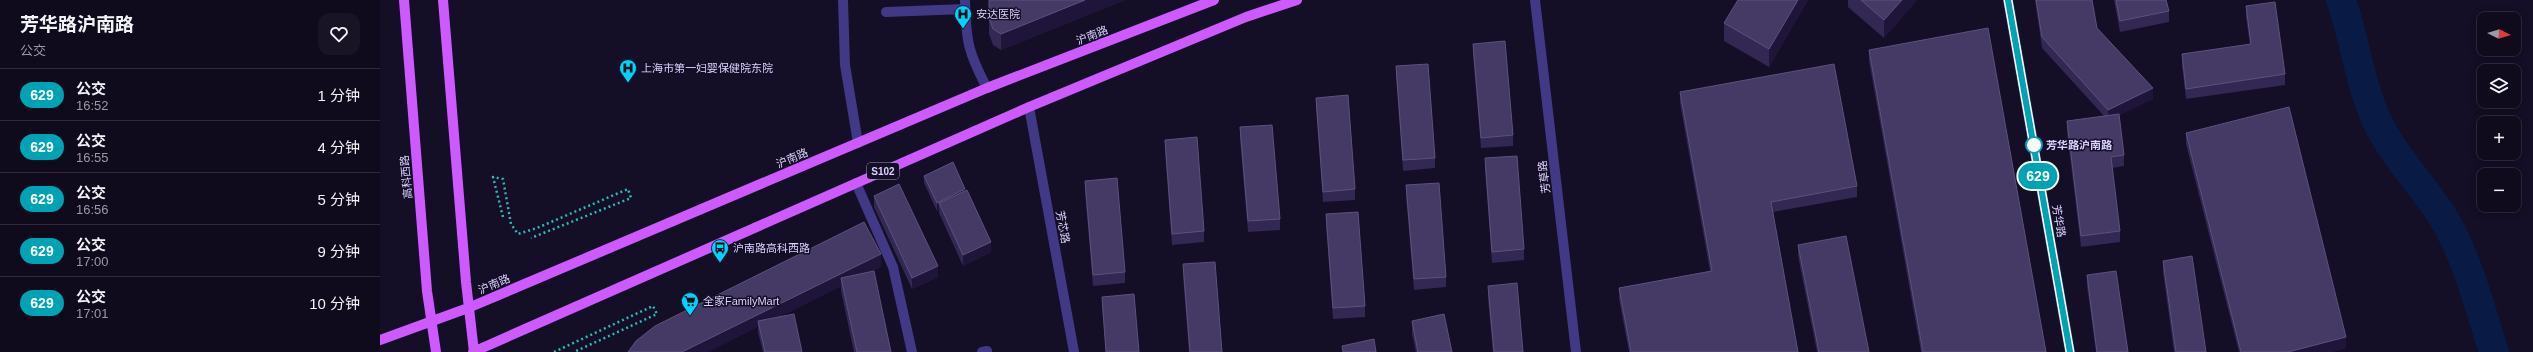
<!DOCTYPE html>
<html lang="zh">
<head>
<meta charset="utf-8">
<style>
  body { margin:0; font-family:Arial,"Noto Sans SC",sans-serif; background:#181325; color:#f1f3f6; height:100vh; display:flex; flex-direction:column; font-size:15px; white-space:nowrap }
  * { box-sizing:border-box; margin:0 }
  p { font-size:13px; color:#9b9aa3 }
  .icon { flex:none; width:22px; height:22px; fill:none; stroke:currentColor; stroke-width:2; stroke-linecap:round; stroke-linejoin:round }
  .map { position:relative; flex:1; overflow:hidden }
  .details { display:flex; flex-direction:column; background:#0f0a1c; width:380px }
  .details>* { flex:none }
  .badge { padding:0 8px; border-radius:13px; font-size:14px; line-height:26px }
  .needle { width:26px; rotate:95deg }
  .buttons { position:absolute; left:2097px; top:12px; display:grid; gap:8px }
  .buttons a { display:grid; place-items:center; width:44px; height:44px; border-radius:8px; background:#0f0a1c; box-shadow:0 2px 10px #0003,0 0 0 1px #2f2b3b; font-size:20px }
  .map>.badge { position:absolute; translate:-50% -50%; box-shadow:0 0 0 2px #fff }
  .round { display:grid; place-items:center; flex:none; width:42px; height:42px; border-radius:12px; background:#181325 }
  .headline { display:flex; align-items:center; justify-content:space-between; height:68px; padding:0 20px }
  h1 { font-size:19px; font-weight:700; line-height:30px }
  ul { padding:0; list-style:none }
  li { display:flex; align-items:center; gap:12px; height:52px; padding:0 20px; border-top:1px solid #2f2b3b }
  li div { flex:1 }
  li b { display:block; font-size:15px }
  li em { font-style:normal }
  li .badge { min-width:44px; font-weight:700; text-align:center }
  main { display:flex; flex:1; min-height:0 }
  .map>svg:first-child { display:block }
</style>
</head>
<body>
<main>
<section class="details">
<div class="headline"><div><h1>芳华路沪南路</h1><p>公交</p></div><a class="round"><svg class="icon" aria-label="heart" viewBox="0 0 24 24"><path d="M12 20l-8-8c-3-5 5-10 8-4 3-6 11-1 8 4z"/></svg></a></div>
<ul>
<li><span class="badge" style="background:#00a3b4;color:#fff">629</span><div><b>公交</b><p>16:52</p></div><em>1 分钟</em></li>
<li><span class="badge" style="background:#00a3b4;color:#fff">629</span><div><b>公交</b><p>16:55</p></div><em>4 分钟</em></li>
<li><span class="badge" style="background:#00a3b4;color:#fff">629</span><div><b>公交</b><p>16:56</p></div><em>5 分钟</em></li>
<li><span class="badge" style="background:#00a3b4;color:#fff">629</span><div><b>公交</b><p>17:00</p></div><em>9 分钟</em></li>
<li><span class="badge" style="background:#00a3b4;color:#fff">629</span><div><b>公交</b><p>17:01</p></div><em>10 分钟</em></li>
</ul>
</section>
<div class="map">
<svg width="2153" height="352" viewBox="0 0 2153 352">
  <rect width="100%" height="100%" fill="#140e26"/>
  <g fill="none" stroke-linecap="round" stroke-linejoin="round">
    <path stroke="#091a44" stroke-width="30" d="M 1961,0 C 1975,39 1979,81 1996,119 C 2012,154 2040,182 2061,214 C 2087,255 2099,306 2114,352"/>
    <path stroke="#2cb9ba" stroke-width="2.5" stroke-dasharray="2 3" stroke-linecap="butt" d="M 123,217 L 113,177 L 123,179 L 131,224 L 138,234 L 157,228 L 248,189 L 251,198 L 151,238
      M 174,352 L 273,306 L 277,314 L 194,352"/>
    <path stroke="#413886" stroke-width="10" d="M 463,0 L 465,65 L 478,143
      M 585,0 C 586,41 588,52 607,88
      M 1155,0 L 1196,352
      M 1628,0 L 1690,352
      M 506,12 L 585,9
      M 649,107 L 694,352
      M 476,183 L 513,267 L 532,352
      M 602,352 L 607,351"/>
    <path stroke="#cd5aff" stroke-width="10" d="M 24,0 L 47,291 L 56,352
      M 63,0 L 86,282 L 94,352
      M 0,340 L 88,308 L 607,88 L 834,0
      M 93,352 L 649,107 L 866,17 L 917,0"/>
  </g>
  <path fill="#332754" d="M 609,0 L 745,0 L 621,50 L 613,45 L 609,34 Z
    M 1358,0 L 1428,0 L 1389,67 L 1344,41 L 1344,23 Z
    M 1468,0 L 1537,0 L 1504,38 L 1468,7 Z
    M 1655,0 L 1712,0 L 1717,28 L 1773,99 L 1739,115 L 1744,155 L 1744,166 L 1732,168 L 1740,231 L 1740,242 L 1701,247 L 1687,132 L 1687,121 L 1724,116 L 1662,48 Z
    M 1734,0 L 1786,0 L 1789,11 L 1789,22 L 1740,32 Z
    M 1866,6 L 1905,74 L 1905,85 L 1806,99 L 1802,65 L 1802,54 L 1870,45 L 1866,17 Z
    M 1093,44 L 1133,135 L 1133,146 L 1101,148 L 1093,55 Z
    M 1489,50 L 1666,352 L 1541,352 L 1489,61 Z
    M 1016,66 L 1055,158 L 1055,168 L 1023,171 L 1016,77 Z
    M 1300,92 L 1477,186 L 1477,197 L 1393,212 L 1418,352 L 1249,352 L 1239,299 L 1239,288 L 1330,271 L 1300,103 Z
    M 936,98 L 975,189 L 975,200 L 943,202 L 936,109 Z
    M 860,127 L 900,219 L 900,230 L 868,232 L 860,138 Z
    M 1806,133 L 1966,348 L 1951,352 L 1859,352 L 1806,144 Z
    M 785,140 L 824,231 L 824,242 L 792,245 L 785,151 Z
    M 1105,158 L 1144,249 L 1144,260 L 1112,263 L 1105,169 Z
    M 544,176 L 585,190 L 611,252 L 583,266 L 559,213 L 559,210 L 557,211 L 544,183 Z
    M 705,181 L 745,272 L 745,283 L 713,286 L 705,192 Z
    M 1026,185 L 1066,277 L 1066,287 L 1034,290 L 1026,196 Z
    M 494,196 L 558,277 L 532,289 L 494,207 Z
    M 946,214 L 985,306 L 985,317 L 953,319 L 946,225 Z
    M 1418,245 L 1489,352 L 1437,352 L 1418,256 Z
    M 1783,261 L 1826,352 L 1794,352 L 1783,272 Z
    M 803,264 L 842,352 L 809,352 L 803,275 Z
    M 501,267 L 493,271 L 511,352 L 474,352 L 461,291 L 461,286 L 401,316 L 422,352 L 383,352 L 378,332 L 378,327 L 256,341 Z
    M 1707,275 L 1748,352 L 1716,352 L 1707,286 Z
    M 1108,286 L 1143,352 L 1113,352 L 1108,299 Z
    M 722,297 L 759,352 L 726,352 L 722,308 Z
    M 1032,321 L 1072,352 L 1036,352 L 1032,334 Z"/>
  <path fill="#1f153a" d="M 705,0 L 745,0 L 621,50 L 621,34 Z
    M 1418,0 L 1428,0 L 1389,67 L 1389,49 Z
    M 1522,0 L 1537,0 L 1504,38 L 1504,20 Z
    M 1773,88 L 1773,99 L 1728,121 L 1728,110 Z
    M 585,189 L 585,197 L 559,203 L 559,210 L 557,211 L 557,203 Z
    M 611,242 L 611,252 L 583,266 L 583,255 Z
    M 501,254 L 501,267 L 463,286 L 461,278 L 461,286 L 380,327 L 378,321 L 378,327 L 329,352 L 302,352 Z
    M 558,266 L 558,277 L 532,289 L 532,278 Z
    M 1966,337 L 1966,348 L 1951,352 L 1908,352 Z"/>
  <path fill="#453966" stroke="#5c527e" d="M 609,0 L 705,0 L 621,34 L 613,29 L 609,18 Z
    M 1358,0 L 1418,0 L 1389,49 L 1344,23 Z
    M 1481,0 L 1522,0 L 1504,20 Z
    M 1656,0 L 1712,0 L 1717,28 L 1773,88 L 1728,110 L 1662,37 Z
    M 1736,0 L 1786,0 L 1789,11 L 1740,21 Z
    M 1895,2 L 1905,74 L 1806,89 L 1802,54 L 1871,44 L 1866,6 Z
    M 1608,28 L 1666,352 L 1543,352 L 1489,50 Z
    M 1125,41 L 1133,135 L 1101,138 L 1093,44 Z
    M 1048,64 L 1055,158 L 1023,160 L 1016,66 Z
    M 1454,64 L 1477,186 L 1391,202 L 1418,352 L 1251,352 L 1239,288 L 1332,271 L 1300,92 Z
    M 968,95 L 975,189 L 943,192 L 936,98 Z
    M 1909,107 L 1966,337 L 1908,352 L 1861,352 L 1806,133 Z
    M 1739,114 L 1744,155 L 1731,157 L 1740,231 L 1701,236 L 1687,121 Z
    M 892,125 L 900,219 L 868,221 L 860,127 Z
    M 817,137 L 824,231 L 792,234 L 785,140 Z
    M 1137,156 L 1144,249 L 1112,252 L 1105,158 Z
    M 573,162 L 585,189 L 557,203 L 544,176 Z
    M 737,178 L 745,272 L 713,275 L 705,181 Z
    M 1059,183 L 1066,277 L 1034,279 L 1026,185 Z
    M 519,184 L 558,266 L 532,278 L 494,196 Z
    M 587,190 L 611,242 L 583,255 L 559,203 Z
    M 978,212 L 985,306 L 953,308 L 946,214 Z
    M 484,222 L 501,254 L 302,352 L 248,352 L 256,341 L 275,326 Z
    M 1466,236 L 1489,352 L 1439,352 L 1418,245 Z
    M 1812,256 L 1826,352 L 1796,352 L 1783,261 Z
    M 835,262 L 842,352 L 810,352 L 803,264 Z
    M 494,271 L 511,352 L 477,352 L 461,278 Z
    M 1736,271 L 1748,352 L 1717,352 L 1707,275 Z
    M 1137,283 L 1143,352 L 1114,352 L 1108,286 Z
    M 754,294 L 759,352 L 726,352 L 722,297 Z
    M 414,314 L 422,352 L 385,352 L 378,321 Z
    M 1064,314 L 1072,352 L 1038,352 L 1032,321 Z
    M 994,339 L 996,352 L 963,352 L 962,346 Z"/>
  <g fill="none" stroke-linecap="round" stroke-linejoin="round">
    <g stroke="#fff" stroke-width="9">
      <path id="line" d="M 1628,0 L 1690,352"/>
    </g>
    <use href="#line" stroke="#00a3b4" stroke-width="6"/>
  </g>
  <defs>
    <g id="hospital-pin" transform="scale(0.9)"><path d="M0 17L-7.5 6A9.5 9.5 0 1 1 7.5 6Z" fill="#00d3fe" stroke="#140e26"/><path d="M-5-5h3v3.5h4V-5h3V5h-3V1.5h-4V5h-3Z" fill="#111"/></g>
    <g id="bus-pin" transform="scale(0.9)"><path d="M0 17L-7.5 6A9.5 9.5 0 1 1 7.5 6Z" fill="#00d3fe" stroke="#140e26"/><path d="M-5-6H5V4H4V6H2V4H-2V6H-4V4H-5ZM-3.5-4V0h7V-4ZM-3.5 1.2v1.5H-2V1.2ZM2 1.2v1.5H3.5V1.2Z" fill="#111"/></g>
    <g id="supermarket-pin" transform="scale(0.9)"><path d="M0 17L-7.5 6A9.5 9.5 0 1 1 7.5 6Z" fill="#00d3fe" stroke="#140e26"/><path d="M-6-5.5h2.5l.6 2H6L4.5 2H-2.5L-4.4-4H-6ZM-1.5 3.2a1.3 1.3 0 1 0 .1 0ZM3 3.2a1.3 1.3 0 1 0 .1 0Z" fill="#111"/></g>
  </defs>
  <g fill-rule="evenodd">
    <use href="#hospital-pin" x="583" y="14"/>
    <use href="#hospital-pin" x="248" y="68"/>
    <use href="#bus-pin" x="340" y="248"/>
    <use href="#supermarket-pin" x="310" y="301"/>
  </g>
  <circle fill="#fff" stroke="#00a3b4" stroke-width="2" cx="1654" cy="145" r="8"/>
  <g text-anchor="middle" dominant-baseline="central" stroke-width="3" stroke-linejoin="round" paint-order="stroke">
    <rect fill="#140e26" stroke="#9f98be" stroke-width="1" x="487" y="163" width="32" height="16" rx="3"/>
    <g font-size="10" font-weight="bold" fill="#dbd3ff">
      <text x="503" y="171">S102</text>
    </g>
    <g font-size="11" fill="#dbd3ff" stroke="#140e26" text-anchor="start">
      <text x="596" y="14">安达医院</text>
      <text x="261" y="68">上海市第一妇婴保健院东院</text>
      <text x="353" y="248">沪南路高科西路</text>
      <text x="323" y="301">全家FamilyMart</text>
    </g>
    <g font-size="11" fill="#dbd3ff" stroke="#140e26">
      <text transform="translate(712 35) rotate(-21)">沪南路</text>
      <text transform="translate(412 158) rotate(-23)">沪南路</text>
      <text transform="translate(26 177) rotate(-95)">高科西路</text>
      <text transform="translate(1164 177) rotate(-97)">芳草路</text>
      <text transform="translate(1679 221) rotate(80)">芳华路</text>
      <text transform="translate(683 227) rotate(79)">芳芯路</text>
      <text transform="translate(114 284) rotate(-23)">沪南路</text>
    </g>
    <g font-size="11" font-weight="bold" fill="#dbd3ff" stroke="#140e26" text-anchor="start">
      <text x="1666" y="145">芳华路沪南路</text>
    </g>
  </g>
</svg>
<div class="buttons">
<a><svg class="needle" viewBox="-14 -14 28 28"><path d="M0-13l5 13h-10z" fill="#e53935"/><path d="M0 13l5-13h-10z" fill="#9b9aa3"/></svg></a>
<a><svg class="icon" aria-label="layers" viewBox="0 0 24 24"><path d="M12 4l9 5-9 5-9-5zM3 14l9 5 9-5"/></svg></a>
<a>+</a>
<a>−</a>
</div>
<b class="badge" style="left:1658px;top:176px;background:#00a3b4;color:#fff">629</b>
</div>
</main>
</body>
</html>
